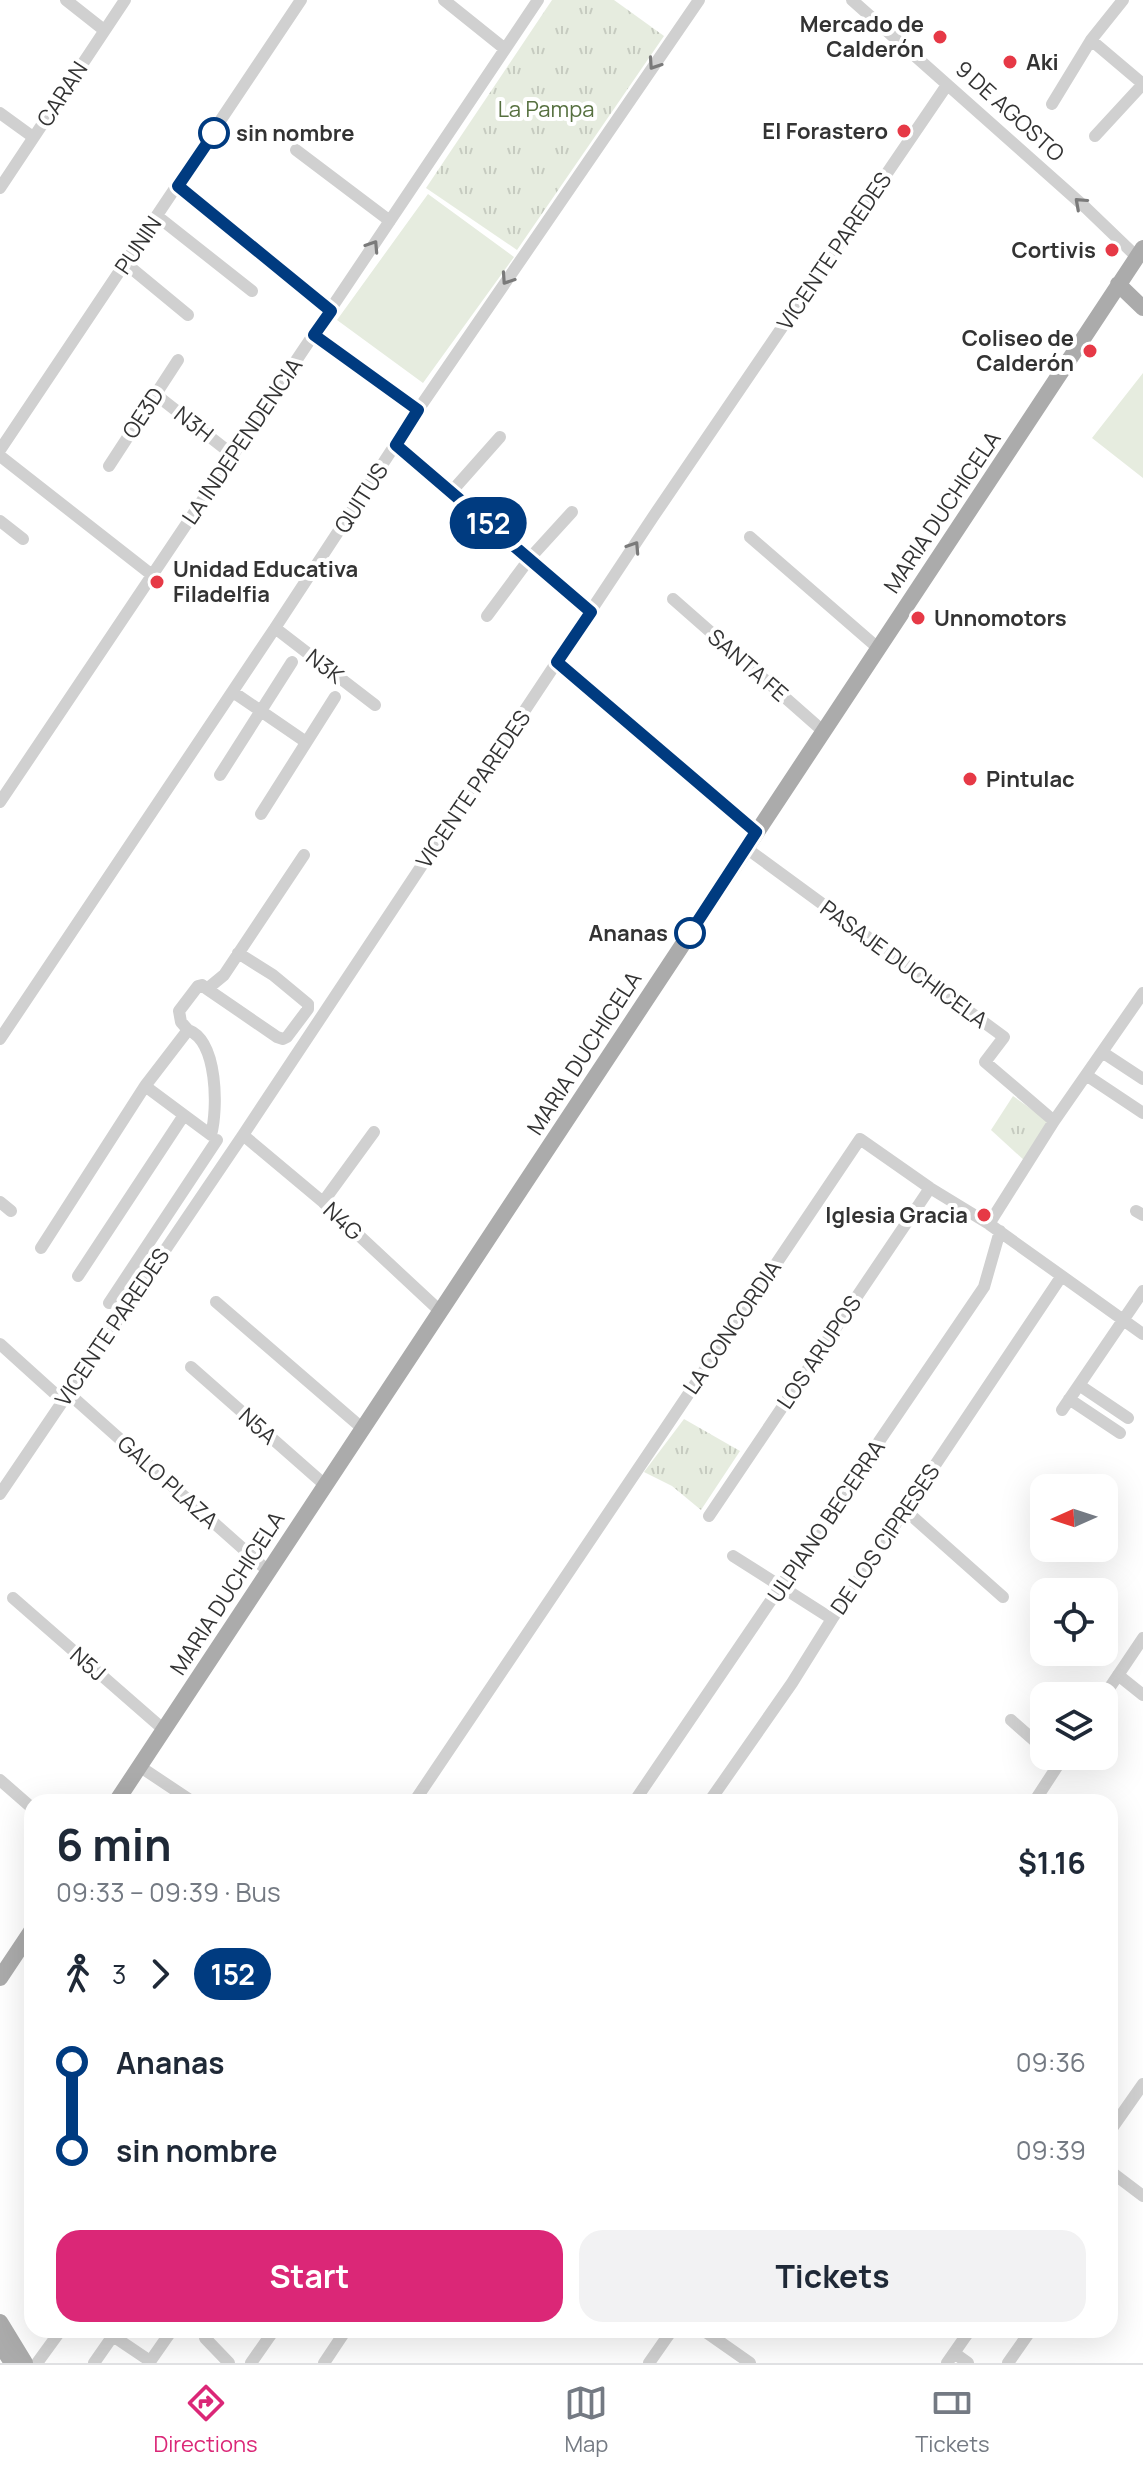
<!DOCTYPE html>
<html lang="en">
<head>
<meta charset="utf-8">
<style>
  body { margin:0; font-family:Manrope,sans-serif; background:#f2f2f3; color:#1f2937; height:100vh; display:flex; flex-direction:column; font-size:30px; white-space:nowrap }
  * { box-sizing:border-box; margin:0 }
  p { font-size:26px; color:#747a83 }
  .icon { flex:none; width:44px; height:44px; fill:none; stroke:currentColor; stroke-width:2; stroke-linecap:round; stroke-linejoin:round }
  .map { position:relative; flex:1; overflow:hidden }
  .side { position:absolute; left:24px; top:1794px; width:1094px; height:544px; display:flex; flex-direction:column; background:#fff; border-radius:24px; box-shadow:0 8px 32px #0002 }
  .side>* { flex:none }
  .badge { padding:0 16px; border-radius:26px; font-size:28px; line-height:52px }
  .needle { width:52px; rotate:267deg }
  .fabs { position:absolute; left:1030px; top:1474px; display:grid; gap:16px }
  .fabs a { display:grid; place-items:center; width:88px; height:88px; border-radius:16px; background:#fff; box-shadow:0 8px 32px #0002; font-size:40px }
  .map>.badge { position:absolute; translate:-50% -50%; box-shadow:0 0 0 4px #fff }
  .legs { display:flex; align-items:center; gap:12px; height:88px; padding:0 32px; font-size:26px }
  .legs p { margin-inline-start:auto }
  .head { display:flex; align-items:center; justify-content:space-between; height:136px; padding:0 32px }
  h1 { font-size:44px; font-weight:700; line-height:60px }
  .button { display:flex; gap:16px; margin-top:auto; padding:16px 32px }
  .button a { flex:1; height:92px; border-radius:24px; background:#db2777; color:#fff; font-size:32px; font-weight:700; line-height:92px; text-align:center }
  .button a+a { background:#f2f2f3; color:#1f2937 }
  ul { padding:0 32px; list-style:none }
  li { display:flex; align-items:center; gap:28px; height:88px; font-size:30px }
  li i { display:grid; place-items:center; width:12px; height:100%; margin:0 10px; background:currentColor }
  li i::after { content:''; width:20px; height:20px; margin:-10px; border:6px solid; border-radius:50%; background:#fff }
  li p { margin-inline-start:auto }
  li:first-child i { background:linear-gradient(#0000 50%,currentColor 0) }
  li:last-child i { background:linear-gradient(currentColor 50%,#0000 0) }
  .dock { display:flex; justify-content:space-around; align-items:center; height:112px; border-top:2px solid #e0e1e3; background:#fff; font-size:22px; color:#747a83 }
  .dock a { display:grid; justify-items:center; gap:4px }
  .dock .active { color:#db2777 }
  .map>svg:first-child { display:block }
</style>
</head>
<body>
<div class="map">
<svg width="1143" height="2363" viewBox="0 0 1143 2363">
  <defs>
    <pattern id="park-tufts" width="24" height="20" patternUnits="userSpaceOnUse" patternTransform="scale(2)"><rect width="24" height="20" fill="#e6ecdf"/><path d="M3 7l-1-3M5 7V3M7 7l1-3M15 17l-1-3M17 17v-4M19 17l1-3" fill="none" stroke="#c6cbc0"/></pattern>
  </defs>
  <rect width="100%" height="100%" fill="#fff"/>
  <path fill="#e6ecdf" d="M 428,194 L 514,257 L 423,383 L 337,320 Z
    M 1143,373 L 1143,478 L 1092,438 Z"/>
  <path fill="url(#park-tufts)" d="M 552,0 L 614,0 L 664,36 L 517,250 L 426,188 Z
    M 1013,1096 L 1051,1123 L 1026,1162 L 991,1130 Z
    M 684,1419 L 740,1451 L 701,1510 L 672,1486 L 644,1472 Z"/>
  <g fill="none" stroke-linecap="round" stroke-linejoin="round">
    <path stroke="#d0d0d0" stroke-width="12" d="M 66,0 L 104,30
      M 444,0 L 505,49
      M 852,0 L 1086,208 L 1137,257
      M 1091,40 L 1143,84
      M 1052,104 L 1091,40 L 1123,0
      M 0,113 L 33,137
      M 1095,136 L 1143,84
      M 296,150 L 390,221
      M 178,186 L 331,311
      M 0,188 L 125,0
      M 157,216 L 252,291
      M 125,263 L 188,315
      M 314,335 L 418,410
      M 155,394 L 233,455
      M 396,445 L 591,612
      M 0,450 L 301,0
      M 0,456 L 152,575
      M 109,466 L 178,360
      M 452,491 L 500,437
      M 0,521 L 23,539
      M 750,537 L 878,648
      M 673,599 L 823,731
      M 487,616 L 530,558 L 572,512
      M 275,628 L 375,705
      M 557,662 L 756,832
      M 233,692 L 306,742
      M 220,775 L 292,662
      M 0,802 L 538,0
      M 261,814 L 335,697
      M 746,848 L 1004,1037 L 985,1062 L 1054,1121
      M 207,989 L 277,1037 L 283,1039 L 287,1037 L 308,1009 L 308,1004 L 273,975 L 238,953
      M 0,1039 L 275,628 L 418,410 L 699,0
      M 1102,1052 L 1143,1079
      M 1086,1075 L 1143,1113
      M 184,1115 L 211,1135 C 218,1109 218,1041 188,1030
      M 243,1135 L 323,1202 L 440,1311
      M 0,1202 L 11,1211
      M 323,1202 L 374,1132
      M 1136,1211 L 1143,1215
      M 989,1224 L 1054,1121 L 1143,993
      M 41,1248 L 145,1086
      M 78,1276 L 184,1115 L 145,1086 L 188,1030 L 181,1022 L 179,1011 L 198,986 L 202,985 L 207,989 L 224,975 L 304,855
      M 216,1302 L 362,1428
      M 109,1303 L 217,1140
      M 0,1344 L 62,1400
      M 191,1367 L 325,1485
      M 1079,1385 L 1128,1418
      M 67,1392 L 268,1571
      M 1069,1399 L 1120,1433
      M 1062,1410 L 1143,1291
      M 0,1494 L 243,1135 L 653,517 L 947,85
      M 905,1510 L 1003,1597
      M 709,1516 L 930,1188
      M 733,1556 L 832,1619
      M 13,1598 L 163,1729
      M 1118,1675 L 1143,1695
      M 1104,1696 L 1143,1638
      M 1011,1720 L 1044,1749
      M 139,1766 L 193,1802
      M 0,1780 L 32,1808
      M 414,1802 L 860,1139 L 930,1188 L 989,1224 L 1143,1334
      M 634,1802 L 984,1287 L 1000,1231
      M 709,1802 L 792,1683 L 832,1619 L 1061,1277
      M 1034,1802 L 1064,1756
      M 1110,2131 L 1143,2084
      M 1110,2171 L 1143,2196
      M 104,2330 L 150,2361
      M 703,2330 L 750,2363
      M 205,2338 L 229,2363
      M 954,2353 L 968,2363
      M 37,2363 L 61,2330
      M 94,2363 L 117,2330
      M 149,2363 L 172,2330
      M 251,2363 L 274,2330
      M 324,2363 L 346,2330
      M 649,2363 L 672,2330
      M 947,2363 L 970,2330
      M 1008,2363 L 1031,2330"/>
    <path stroke="#ababab" stroke-width="16" d="M 1118,284 L 1143,308
      M 116,1802 L 1143,248
      M 0,1978 L 32,1930
      M 0,2322 L 25,2363
      M 0,2344 L 12,2363"/>
  </g>
  <defs><path id="oneway-chevron" d="M-2-3.5L2.5 0L-2 3.5" fill="none" stroke-width="1.6" stroke-linecap="round" stroke-linejoin="round" transform="scale(2)"/></defs>
  <g stroke="#7a7a7a">
    <use href="#oneway-chevron" transform="translate(654 64) rotate(124)"/>
    <use href="#oneway-chevron" transform="translate(1080 203) rotate(-138)"/>
    <use href="#oneway-chevron" transform="translate(373 246) rotate(-57)"/>
    <use href="#oneway-chevron" transform="translate(507 279) rotate(124)"/>
    <use href="#oneway-chevron" transform="translate(634 547) rotate(-57)"/>
  </g>
  <g fill="none" stroke-linecap="round" stroke-linejoin="round">
    <g stroke="#fff" stroke-width="18">
      <path id="line-1" d="M 214,133 L 178,186 L 331,311 L 314,335 L 418,410 L 396,445 L 591,612 L 557,662 L 756,832 L 690,933"/>
    </g>
    <use href="#line-1" stroke="#003b80" stroke-width="12"/>
  </g>
  <g fill="#e63946" stroke="#fff" stroke-width="3">
    <circle cx="940" cy="37" r="8"/>
    <circle cx="1010" cy="62" r="8"/>
    <circle cx="904" cy="131" r="8"/>
    <circle cx="1112" cy="250" r="8"/>
    <circle cx="1090" cy="351" r="8"/>
    <circle cx="157" cy="582" r="8"/>
    <circle cx="918" cy="618" r="8"/>
    <circle cx="970" cy="779" r="8"/>
    <circle cx="984" cy="1215" r="8"/>
  </g>
  <g fill="#fff" stroke="#003b80" stroke-width="4">
    <circle cx="214" cy="133" r="14"/>
    <circle cx="690" cy="933" r="14"/>
  </g>
  <g text-anchor="middle" dominant-baseline="central" stroke-width="8" stroke-linejoin="round" paint-order="stroke">
    <g font-size="22" font-weight="bold" fill="#333" stroke="#fff" text-anchor="end">
      <text x="924" y="24">Mercado de<tspan x="924" dy="25">Calderón</tspan></text>
      <text x="1026" y="62" text-anchor="start">Aki</text>
      <text x="888" y="131">El Forastero</text>
      <text x="1096" y="250">Cortivis</text>
      <text x="1074" y="338">Coliseo de<tspan x="1074" dy="25">Calderón</tspan></text>
      <text x="173" y="569" text-anchor="start">Unidad Educativa<tspan x="173" dy="25">Filadelfia</tspan></text>
      <text x="934" y="618" text-anchor="start">Unnomotors</text>
      <text x="986" y="779" text-anchor="start">Pintulac</text>
      <text x="968" y="1215">Iglesia Gracia</text>
    </g>
    <g font-size="22" fill="#333" stroke="#fff">
      <text transform="translate(62 94) rotate(-57)">CARAN</text>
      <text transform="translate(1010 111) rotate(42)">9 DE AGOSTO</text>
      <text transform="translate(138 245) rotate(-56)">PUNIN</text>
      <text transform="translate(834 251) rotate(-56)">VICENTE PAREDES</text>
      <text transform="translate(143 413) rotate(-57)">OE3D</text>
      <text transform="translate(194 424) rotate(38)">N3H</text>
      <text transform="translate(242 441) rotate(-56)">LA INDEPENDENCIA</text>
      <text transform="translate(361 498) rotate(-57)">QUITUS</text>
      <text transform="translate(942 512) rotate(-56)">MARIA DUCHICELA</text>
      <text transform="translate(748 665) rotate(41)">SANTA FE</text>
      <text transform="translate(325 666) rotate(38)">N3K</text>
      <text transform="translate(473 789) rotate(-56)">VICENTE PAREDES</text>
      <text transform="translate(904 964) rotate(36)">PASAJE DUCHICELA</text>
      <text transform="translate(584 1053) rotate(-57)">MARIA DUCHICELA</text>
      <text transform="translate(343 1221) rotate(43)">N4G</text>
      <text transform="translate(112 1327) rotate(-56)">VICENTE PAREDES</text>
      <text transform="translate(732 1327) rotate(-56)">LA CONCORDIA</text>
      <text transform="translate(819 1352) rotate(-56)">LOS ARUPOS</text>
      <text transform="translate(258 1426) rotate(42)">N5A</text>
      <text transform="translate(168 1482) rotate(42)">GALO PLAZA</text>
      <text transform="translate(826 1521) rotate(-56)">ULPIANO BECERRA</text>
      <text transform="translate(885 1539) rotate(-56)">DE LOS CIPRESES</text>
      <text transform="translate(227 1593) rotate(-57)">MARIA DUCHICELA</text>
      <text transform="translate(88 1664) rotate(41)">N5J</text>
    </g>
    <g font-size="22" fill="#56703f" stroke="#fff">
      <text x="546" y="109">La Pampa</text>
    </g>
    <g font-size="22" font-weight="bold" fill="#333" stroke="#fff" text-anchor="start">
      <text x="236" y="133">sin nombre</text>
      <text x="668" y="933" text-anchor="end">Ananas</text>
    </g>
  </g>
</svg>
<div class="fabs">
<a><svg class="needle" viewBox="-14 -14 28 28"><path d="M0-13l5 13h-10z" fill="#e53935"/><path d="M0 13l5-13h-10z" fill="#747a83"/></svg></a>
<a><svg class="icon" aria-label="locate" viewBox="0 0 24 24"><circle cx="12" cy="12" r="6"/><path d="M12 2v4M12 18v4M2 12h4M18 12h4"/></svg></a>
<a><svg class="icon" aria-label="layers" viewBox="0 0 24 24"><path d="M12 4l9 5-9 5-9-5zM3 14l9 5 9-5"/></svg></a>
</div>
<b class="badge" style="left:488px;top:523px;background:#003b80;color:#fff">152</b>
<section class="side">
<div class="head"><div><h1>6 min</h1><p>09:33 – 09:39 · Bus</p></div><b>$1.16</b></div>
<div class="legs"><svg class="icon" aria-label="walk" viewBox="0 0 24 24"><circle cx="13" cy="4" r="2"/><path d="M13 8l-2 6 4 7M11 14l-3 7M7 12l3-4h3l4 4"/></svg>3<svg class="icon" aria-label="forward" viewBox="0 0 24 24"><path d="M9 5l7 7-7 7"/></svg><b class="badge" style="background:#003b80;color:#fff">152</b></div>
<ul>
<li><i style="color:#003b80"></i><b>Ananas</b><p>09:36</p></li>
<li><i style="color:#003b80"></i><b>sin nombre</b><p>09:39</p></li>
</ul>
<div class="button"><a>Start</a><a>Tickets</a></div>
</section>
</div>
<nav class="dock">
<a class="active"><svg class="icon" aria-label="directions" viewBox="0 0 24 24"><path d="M12 3l9 9-9 9-9-9zM9 14v-3h6M13 9l2 2-2 2"/></svg>Directions</a>
<a><svg class="icon" aria-label="map" viewBox="0 0 24 24"><path d="M3 6l6-2 6 2 6-2v14l-6 2-6-2-6 2zM9 4v14M15 6v14"/></svg>Map</a>
<a><svg class="icon" aria-label="tickets" viewBox="0 0 24 24"><path d="M3 7h18v10H3zM15 7v10"/></svg>Tickets</a>
</nav>
</body>
</html>
